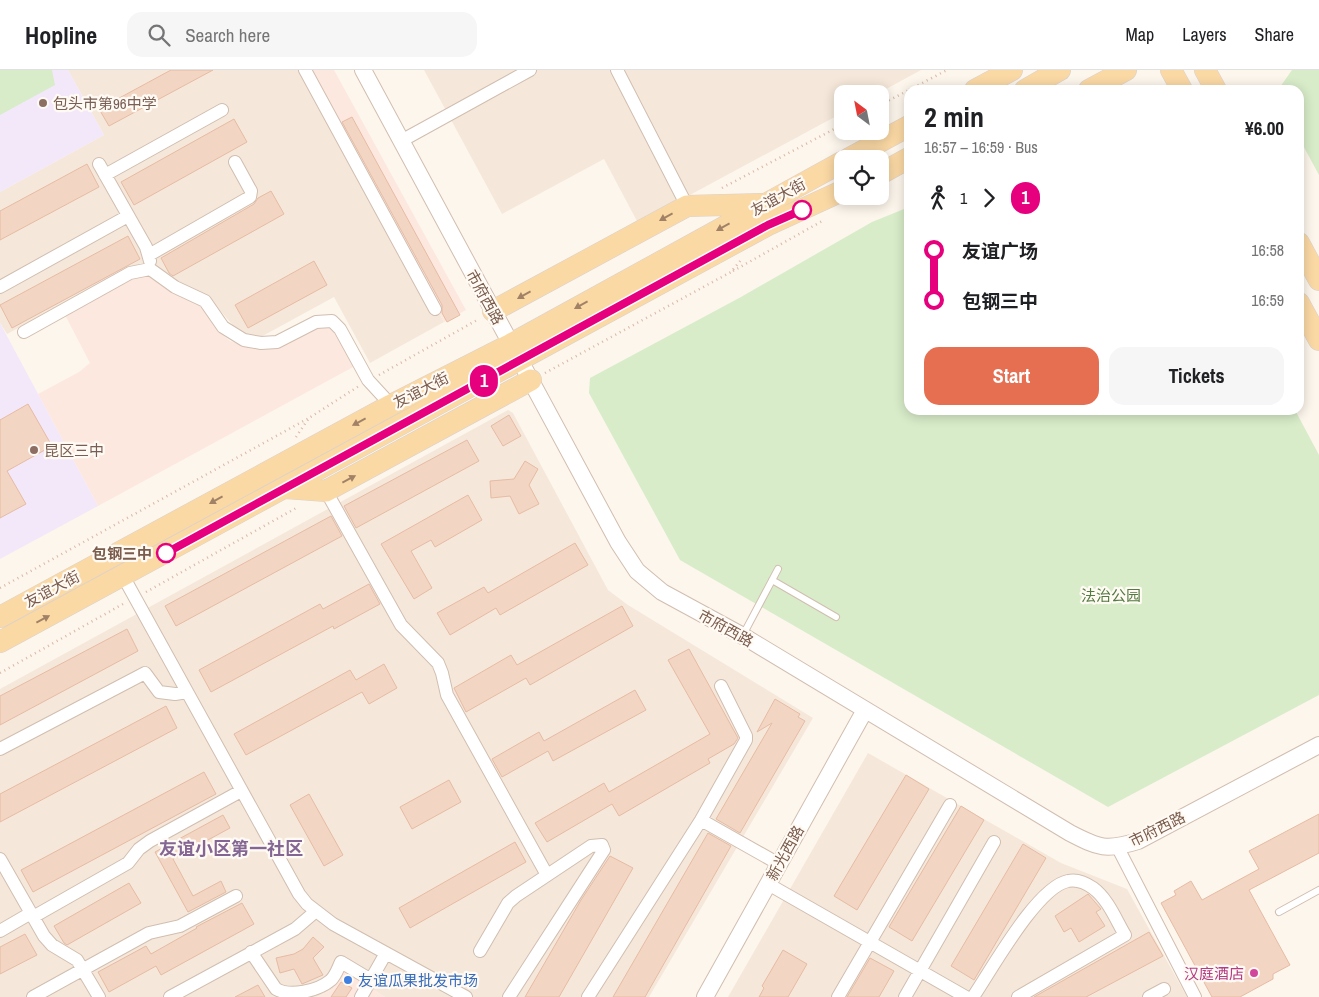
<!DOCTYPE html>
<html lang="en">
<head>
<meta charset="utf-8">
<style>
  body { margin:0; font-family:"Archivo Narrow","Noto Sans SC",sans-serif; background:#f6f6f6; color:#202124; height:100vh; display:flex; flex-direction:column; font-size:19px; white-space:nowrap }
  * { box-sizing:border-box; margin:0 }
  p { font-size:16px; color:#757577 }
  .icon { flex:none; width:28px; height:28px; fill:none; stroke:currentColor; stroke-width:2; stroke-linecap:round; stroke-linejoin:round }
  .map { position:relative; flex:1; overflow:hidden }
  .panel { position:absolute; left:904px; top:15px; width:400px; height:330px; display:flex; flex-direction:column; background:#fff; border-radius:15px; box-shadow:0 2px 12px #0003 }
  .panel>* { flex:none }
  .badge { padding:0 10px; border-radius:16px; font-size:18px; line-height:32px }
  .needle { width:32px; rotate:328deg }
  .controls { position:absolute; left:834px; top:15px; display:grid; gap:10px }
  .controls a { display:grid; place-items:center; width:55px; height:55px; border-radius:10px; background:#fff; box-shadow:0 2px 12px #0003; font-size:25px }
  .map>.badge { position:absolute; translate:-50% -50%; box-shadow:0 0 0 2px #fff }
  .legs { display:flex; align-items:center; gap:8px; height:55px; padding:0 20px; font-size:16px }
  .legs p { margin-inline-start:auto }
  .overview { display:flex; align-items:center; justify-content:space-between; height:85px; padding:0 20px }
  h1 { font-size:28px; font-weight:700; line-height:38px }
  .cta { display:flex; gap:10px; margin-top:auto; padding:10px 20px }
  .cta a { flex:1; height:58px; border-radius:15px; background:#e76f51; color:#fff; font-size:20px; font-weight:700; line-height:58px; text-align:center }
  .cta a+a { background:#f6f6f6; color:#202124 }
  ul { padding:0 20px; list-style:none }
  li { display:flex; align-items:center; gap:18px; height:50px; font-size:19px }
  li i { display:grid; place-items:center; width:8px; height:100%; margin:0 6px; background:currentColor }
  li i::after { content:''; width:12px; height:12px; margin:-6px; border:4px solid; border-radius:50%; background:#fff }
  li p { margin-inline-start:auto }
  li:first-child i { background:linear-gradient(#0000 50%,currentColor 0) }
  li:last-child i { background:linear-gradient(currentColor 50%,#0000 0) }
  header { display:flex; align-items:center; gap:30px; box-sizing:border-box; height:70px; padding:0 25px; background:#fff; border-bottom:1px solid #e0e0e0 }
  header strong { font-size:24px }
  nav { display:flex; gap:28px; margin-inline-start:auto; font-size:18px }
  .search { width:350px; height:45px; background:#f6f6f6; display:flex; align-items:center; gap:12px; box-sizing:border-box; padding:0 18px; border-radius:15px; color:#757577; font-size:19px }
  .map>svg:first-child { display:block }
</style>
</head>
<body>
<header>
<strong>Hopline</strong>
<div class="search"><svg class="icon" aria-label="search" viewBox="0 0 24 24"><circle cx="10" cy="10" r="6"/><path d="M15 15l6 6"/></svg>Search here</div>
<nav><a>Map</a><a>Layers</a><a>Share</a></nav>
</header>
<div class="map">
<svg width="1319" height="927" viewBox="0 0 1319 927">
  <rect width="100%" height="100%" fill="#fdf6ec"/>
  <path fill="#f5e8da" d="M 68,0 L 307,0 L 444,252 L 370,293 L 334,227 L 257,269 L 237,260 L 212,231 L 147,193 L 141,193 L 7,264 L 0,253 L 0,122 L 104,65 Z
    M 424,0 L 921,0 L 877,24 L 842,24 L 842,43 L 638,153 L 604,89 L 502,144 Z
    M 508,340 L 513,343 L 608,520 L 628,535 L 813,648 L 649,927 L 385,927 L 344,902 L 333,919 L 317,927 L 0,927 L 0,619 Z
    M 868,683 L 1061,793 L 1127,819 L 1187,927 L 728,927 Z"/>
  <path fill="#fde8e0" d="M 307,0 L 334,0 L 466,240 L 444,252 Z
    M 148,201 L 198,230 L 223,265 L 230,271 L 248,277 L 319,255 L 326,256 L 335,262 L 355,296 L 98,436 L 38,324 L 79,302 L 90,293 L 65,245 Z
    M 344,902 L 385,927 L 317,927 L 333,919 Z"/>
  <path fill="#f3e8fa" d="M 0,0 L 68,0 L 104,65 L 0,122 Z
    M 0,253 L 98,436 L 0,489 Z"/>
  <path fill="#d8ecc9" d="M 0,0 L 52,0 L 55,15 L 0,45 Z
    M 1292,0 L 1319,0 L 1319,105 L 1299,68 L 1299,20 L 1278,20 Z
    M 909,137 L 909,340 L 1295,340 L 1319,385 L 1319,625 L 1108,737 L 680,490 L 589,323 L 590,308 L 741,227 L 872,152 Z"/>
  <path fill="#f3d5c3" stroke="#e6bba3" d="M 171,0 L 213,0 L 109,56 L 99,39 Z
    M 352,47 L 460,245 L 447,252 L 442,243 L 442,235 L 342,52 Z
    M 234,49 L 247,72 L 134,135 L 121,112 Z
    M 87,94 L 99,117 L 0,170 L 0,141 Z
    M 271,121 L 284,144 L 173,206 L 169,203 L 161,188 L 254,134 L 258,128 Z
    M 128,166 L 140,189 L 12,258 L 0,235 Z
    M 314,191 L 327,215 L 248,258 L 235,235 Z
    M 28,334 L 52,376 L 7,401 L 26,434 L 0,448 L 0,350 Z
    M 509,345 L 521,366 L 503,376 L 491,356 Z
    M 467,370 L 479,391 L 356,458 L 344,436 Z
    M 525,391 L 538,399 L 529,415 L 539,434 L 519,444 L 510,426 L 491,428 L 490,411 L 514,409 Z
    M 468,425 L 482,450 L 435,477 L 431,470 L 411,481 L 432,518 L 414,529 L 381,474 Z
    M 331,446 L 342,466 L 176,556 L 165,536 Z
    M 575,473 L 588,495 L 500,545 L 496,538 L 450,565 L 437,543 L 484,517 L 488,523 Z
    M 369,514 L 380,534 L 334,559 L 333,556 L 211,622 L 199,600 L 320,534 L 323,539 Z
    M 622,536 L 633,556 L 530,615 L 526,608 L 466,642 L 454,618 L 511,585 L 517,595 Z
    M 127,559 L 138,581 L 0,655 L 0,626 Z
    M 689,579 L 738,668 L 734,674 L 708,689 L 710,693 L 619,746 L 612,734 L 547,772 L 535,753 L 604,713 L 609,722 L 710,664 L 668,590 Z
    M 384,594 L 397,618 L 369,634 L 362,622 L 246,685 L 234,664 L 350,600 L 356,610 Z
    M 635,620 L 646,640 L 553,691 L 548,681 L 502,707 L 492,689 L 539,662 L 544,671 Z
    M 775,629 L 800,644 L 798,647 L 805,651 L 740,763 L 716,749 L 772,653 L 757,662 Z
    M 166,636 L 177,658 L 0,752 L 0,724 Z
    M 204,702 L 216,724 L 33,822 L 21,800 Z
    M 906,705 L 929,719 L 857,840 L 834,826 Z
    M 449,710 L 461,732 L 412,759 L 400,737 Z
    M 309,724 L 343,785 L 324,796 L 290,735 Z
    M 961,736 L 984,750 L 912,871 L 889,857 Z
    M 1319,744 L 1319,783 L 1249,820 L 1290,895 L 1273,904 L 1273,909 L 1240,927 L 1212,927 L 1161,833 L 1176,825 L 1174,821 L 1191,811 L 1202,830 L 1259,799 L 1249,781 Z
    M 223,745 L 230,758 L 173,789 L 193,826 L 221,811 L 226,822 L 188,842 L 155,782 Z
    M 708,763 L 731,776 L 645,927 L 613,927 Z
    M 515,772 L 526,792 L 410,858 L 399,838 Z
    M 1023,774 L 1046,788 L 974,910 L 951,896 Z
    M 610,786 L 633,798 L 559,927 L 525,927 L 581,830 Z
    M 129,813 L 141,833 L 67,875 L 64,873 L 54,856 Z
    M 1088,824 L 1101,839 L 1096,842 L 1105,856 L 1079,872 L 1071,858 L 1064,862 L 1055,846 Z
    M 242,833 L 254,854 L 161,905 L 156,896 L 109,922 L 98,902 L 146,876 L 151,884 L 197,858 L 196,857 Z
    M 1149,862 L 1163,886 L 1086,927 L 1034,927 Z
    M 25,864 L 37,885 L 0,904 L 0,877 Z
    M 313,867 L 324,877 L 313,888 L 323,905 L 302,914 L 294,899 L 280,903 L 276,888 L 294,884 L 303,879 Z
    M 783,880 L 807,894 L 788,927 L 759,927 L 764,918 L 762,916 Z
    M 870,888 L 894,901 L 879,927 L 847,927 Z
    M 341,912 L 352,918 L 346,927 L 331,927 Z
    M 258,915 L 265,927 L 235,927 Z"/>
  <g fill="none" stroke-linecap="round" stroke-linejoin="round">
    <g stroke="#d1beb0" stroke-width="8">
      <path id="service" d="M 772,510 L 836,547
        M 743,565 L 778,499
        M 1279,842 L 1319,820"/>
    </g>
    <g stroke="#d1beb0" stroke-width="14">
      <path id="minor" d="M 305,0 L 435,239
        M 617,0 L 687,136
        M 401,71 L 530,0
        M 99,94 L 146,177 L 150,191
        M 105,105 L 222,40
        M 149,185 L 250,127 L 251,121 L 235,92
        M 0,217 L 128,146
        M 24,262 L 130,203 L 150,199 L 175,217 L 205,231 L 223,257 L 244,270 L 261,273 L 277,272 L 316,252 L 332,251 L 340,259 L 368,310 L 391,335
        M 326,421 L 401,555 L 438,593 L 442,603 L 447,625 L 547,805
        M 123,506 L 299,824 L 307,834 L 333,854 L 466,927
        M 0,679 L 145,603 L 159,622 L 175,624 L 187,622
        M 701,750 L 779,794
        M 1118,778 L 1195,927
        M 0,789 L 44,866 L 52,875 L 77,890 L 99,927
        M 768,814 L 966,927
        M 33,847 L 128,793 L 139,779 L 150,771 L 241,721
        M 0,861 L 31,843
        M 480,881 L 508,833 L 516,826 L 591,776 L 602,775 L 604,780 L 602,783 L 509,927
        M 251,882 L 276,919 C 290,927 318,921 331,910 C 336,905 338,898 341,892 L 371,910
        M 33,927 L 149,863 L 180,856 L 236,826
        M 170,927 L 295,859 L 316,841
        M 361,927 L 386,883
        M 588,927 L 701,750 L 746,670 L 746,666 L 721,616
        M 838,927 L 950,735
        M 905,927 L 994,772
        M 973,927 C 992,899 1037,817 1068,811 C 1077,809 1086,813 1093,818 C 1108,829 1116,850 1125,865 L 1018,927
        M 1149,927 L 1164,919"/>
    </g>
    <g stroke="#d1beb0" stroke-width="18">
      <path id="tertiary" d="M 363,0 L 618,472 L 637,501 L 662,522 L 743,566 L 1070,763 C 1099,778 1106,781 1138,771 L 1319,675
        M 705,927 L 865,640"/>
    </g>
    <g stroke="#dad1cd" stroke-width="22">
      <path id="primary" d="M 1171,0 L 1182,20
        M 1205,0 L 1216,20
        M 975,20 L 1012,0
        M 1025,20 L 1060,0
        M 1089,20 L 1126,0
        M 848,89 L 909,56
        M 880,104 L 909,88
        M 1299,173 L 1319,210
        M 1299,233 L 1319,270
        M 493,241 L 687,136 L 762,134
        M 286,418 L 326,421 L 531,310
        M 0,547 L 391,335 L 511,274 L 842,92
        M 0,572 L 768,155 L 842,121"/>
    </g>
    <path stroke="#d9b8a5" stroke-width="2.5" stroke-dasharray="1 4" stroke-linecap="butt" d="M 909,20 L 947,0
      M 880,35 L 909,20
      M 722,118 L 842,55
      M 855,133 L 866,126
      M 733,201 L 824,150
      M 545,303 L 731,202 L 741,190
      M 379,305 L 479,249
      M 296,367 L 309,348 L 359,316
      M 0,518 L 309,348
      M 146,522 L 298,437
      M 0,603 L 123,534"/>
    <use href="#service" stroke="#fff" stroke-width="6"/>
    <use href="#minor" stroke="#fff" stroke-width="12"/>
    <use href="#tertiary" stroke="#fff" stroke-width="16"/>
    <use href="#primary" stroke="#fbd9a5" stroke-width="21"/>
  </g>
  <defs><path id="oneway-solid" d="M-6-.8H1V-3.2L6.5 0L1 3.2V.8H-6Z" transform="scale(1.25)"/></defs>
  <g fill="#a18267">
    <use href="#oneway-solid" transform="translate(666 147) rotate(151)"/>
    <use href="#oneway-solid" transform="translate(723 157) rotate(151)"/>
    <use href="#oneway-solid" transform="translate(524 225) rotate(151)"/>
    <use href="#oneway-solid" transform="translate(581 235) rotate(151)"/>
    <use href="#oneway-solid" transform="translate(359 352) rotate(152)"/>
    <use href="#oneway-solid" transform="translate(349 409) rotate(-28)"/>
    <use href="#oneway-solid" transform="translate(216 430) rotate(151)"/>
    <use href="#oneway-solid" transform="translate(43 549) rotate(-28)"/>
  </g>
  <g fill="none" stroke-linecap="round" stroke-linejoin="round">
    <g stroke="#fff" stroke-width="11">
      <path id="line-1" d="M 166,483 L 768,155 L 802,140"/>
    </g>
    <use href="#line-1" stroke="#e6007e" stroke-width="8"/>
  </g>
  <g fill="#8d6e63" stroke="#fffaf3" stroke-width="2">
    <circle cx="43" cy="33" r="5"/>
    <circle cx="34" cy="380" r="5"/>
  </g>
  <g fill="#fff" stroke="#e6007e" stroke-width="2.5">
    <circle cx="802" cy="140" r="9"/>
    <circle cx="166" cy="483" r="9"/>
  </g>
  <circle fill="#d1479c" stroke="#fffaf3" stroke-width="2" cx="1254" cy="903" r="5"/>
  <circle fill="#3f7fe0" stroke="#fffaf3" stroke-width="2" cx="348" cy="910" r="5"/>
  <g text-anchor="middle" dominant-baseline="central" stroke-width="4.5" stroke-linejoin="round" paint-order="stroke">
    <g font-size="15" fill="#785e54" stroke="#fffaf3" text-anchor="start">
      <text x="53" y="33">包头市第96中学</text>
      <text x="44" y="380">昆区三中</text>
    </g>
    <g font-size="15" fill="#7a5c4d" stroke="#fffaf3">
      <text transform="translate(778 127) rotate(-29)">友谊大街</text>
      <text transform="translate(485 227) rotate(61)">市府西路</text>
      <text transform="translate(421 320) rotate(-27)">友谊大街</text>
      <text transform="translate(52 519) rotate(-28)">友谊大街</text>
      <text transform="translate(726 558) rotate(29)">市府西路</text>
      <text transform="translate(1157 759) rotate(-26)">市府西路</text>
      <text transform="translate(785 783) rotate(-61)">新光西路</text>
    </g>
    <g font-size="15" font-weight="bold" fill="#7a5c4d" stroke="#fffaf3" text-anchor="end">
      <text x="152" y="483">包钢三中</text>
    </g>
    <g font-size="15" fill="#537a41" stroke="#fffaf3">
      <text x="1111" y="525">法治公园</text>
    </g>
    <g font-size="15" fill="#b23c85" stroke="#fffaf3" text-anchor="end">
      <text x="1244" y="903">汉庭酒店</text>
    </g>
    <g font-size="15" fill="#366cbe" stroke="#fffaf3" text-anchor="start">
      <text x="358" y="910">友谊瓜果批发市场</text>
    </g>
    <g font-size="18" font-weight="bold" fill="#846695" stroke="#fffaf3">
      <text x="231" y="778">友谊小区第一社区</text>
    </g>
  </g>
</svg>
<div class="controls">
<a><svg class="needle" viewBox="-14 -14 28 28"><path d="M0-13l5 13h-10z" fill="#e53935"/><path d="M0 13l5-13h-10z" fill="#757577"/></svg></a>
<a><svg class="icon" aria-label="locate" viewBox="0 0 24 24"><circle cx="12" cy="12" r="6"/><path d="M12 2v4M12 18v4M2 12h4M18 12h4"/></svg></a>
</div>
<b class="badge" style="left:484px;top:311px;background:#e6007e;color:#fff">1</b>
<section class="panel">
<div class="overview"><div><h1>2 min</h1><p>16:57 – 16:59 · Bus</p></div><b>¥6.00</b></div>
<div class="legs"><svg class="icon" aria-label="walk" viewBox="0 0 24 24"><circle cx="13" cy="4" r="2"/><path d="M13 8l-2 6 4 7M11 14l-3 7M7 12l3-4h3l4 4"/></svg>1<svg class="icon" aria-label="forward" viewBox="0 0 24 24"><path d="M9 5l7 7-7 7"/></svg><b class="badge" style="background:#e6007e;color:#fff">1</b></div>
<ul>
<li><i style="color:#e6007e"></i><b>友谊广场</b><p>16:58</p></li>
<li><i style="color:#e6007e"></i><b>包钢三中</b><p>16:59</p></li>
</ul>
<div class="cta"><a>Start</a><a>Tickets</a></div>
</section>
</div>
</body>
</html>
